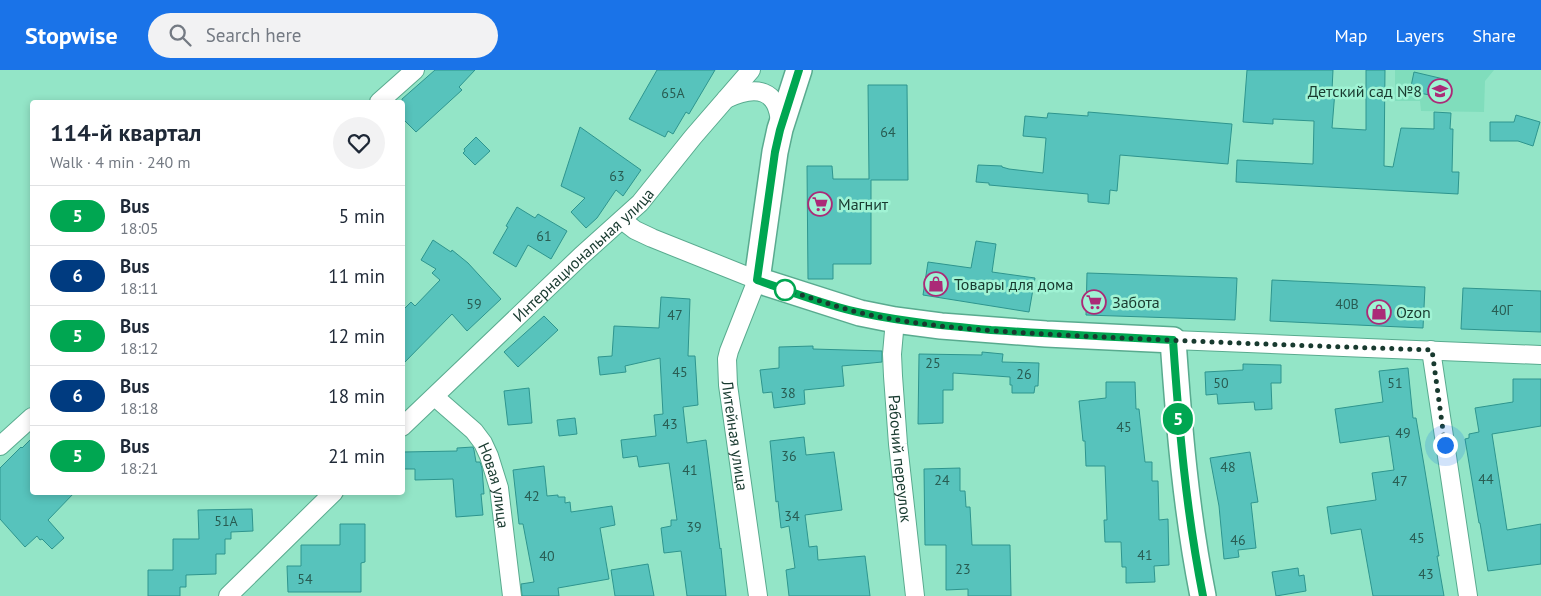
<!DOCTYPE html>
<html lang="en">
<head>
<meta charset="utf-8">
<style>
  body { margin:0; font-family:"PT Sans",sans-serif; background:#f2f2f3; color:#1f2937; height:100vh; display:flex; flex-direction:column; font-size:19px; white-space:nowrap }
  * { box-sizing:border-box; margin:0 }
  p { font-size:16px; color:#747a83 }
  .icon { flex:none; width:28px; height:28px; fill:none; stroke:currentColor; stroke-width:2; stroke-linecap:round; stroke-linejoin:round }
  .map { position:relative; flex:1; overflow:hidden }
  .sheet { position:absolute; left:30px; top:30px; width:375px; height:395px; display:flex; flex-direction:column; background:#fff; border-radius:5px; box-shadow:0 2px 8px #0003 }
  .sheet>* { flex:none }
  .badge { padding:0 10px; border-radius:16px; font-size:18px; line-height:32px }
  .you { position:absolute; width:25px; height:25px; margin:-12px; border:4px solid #fff; border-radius:50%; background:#1a73e8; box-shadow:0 0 0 8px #1a73e833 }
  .map>.badge { position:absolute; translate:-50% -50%; box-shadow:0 0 0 2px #fff }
  .round { display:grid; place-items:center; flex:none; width:52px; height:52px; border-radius:26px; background:#f2f2f3 }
  .overview { display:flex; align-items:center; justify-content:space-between; height:85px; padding:0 20px }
  h1 { font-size:24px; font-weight:700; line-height:38px }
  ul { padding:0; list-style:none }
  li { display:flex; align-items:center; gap:15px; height:60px; padding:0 20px; border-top:1px solid #e0e1e3 }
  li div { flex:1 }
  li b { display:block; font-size:19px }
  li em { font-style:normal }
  li .badge { min-width:55px; font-weight:700; text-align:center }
  header { display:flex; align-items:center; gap:30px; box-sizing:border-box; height:70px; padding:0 25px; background:#1a73e8; color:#fff }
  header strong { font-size:24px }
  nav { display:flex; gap:28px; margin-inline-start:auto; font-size:18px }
  .search { width:350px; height:45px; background:#f2f2f3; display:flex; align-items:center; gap:12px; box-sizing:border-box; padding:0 18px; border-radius:28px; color:#747a83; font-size:19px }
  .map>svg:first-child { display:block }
</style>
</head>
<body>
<header>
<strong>Stopwise</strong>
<div class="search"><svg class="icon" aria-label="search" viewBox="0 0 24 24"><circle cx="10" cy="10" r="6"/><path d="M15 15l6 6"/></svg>Search here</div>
<nav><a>Map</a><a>Layers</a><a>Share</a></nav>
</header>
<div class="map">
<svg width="1541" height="526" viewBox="0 0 1541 526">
  <rect width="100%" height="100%" fill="#93e5c7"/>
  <path fill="#80ddbc" d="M 1395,0 L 1494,0 L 1485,11 L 1484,42 L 1421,41 L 1420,31 L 1395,31 Z"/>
  <path fill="#57c3bc" stroke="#2e958e" d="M 435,0 L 475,0 L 459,17 L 462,20 L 416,62 L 402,48 L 402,29 Z
    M 657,0 L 715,0 L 689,44 L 686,42 L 673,64 L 668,61 L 665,67 L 629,49 Z
    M 1247,0 L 1333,0 L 1332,20 L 1335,21 L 1332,58 L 1366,60 L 1366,0 L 1385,0 L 1384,96 L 1393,97 L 1401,58 L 1434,59 L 1434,42 L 1451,43 L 1450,59 L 1453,59 L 1452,102 L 1459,102 L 1458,124 L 1236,112 L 1237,90 L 1313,94 L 1314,51 L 1273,49 L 1273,54 L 1243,52 Z
    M 1414,2 L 1448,10 L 1444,28 L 1410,21 Z
    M 868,15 L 907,15 L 908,110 L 871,110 L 871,194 L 833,194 L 833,209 L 808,209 L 807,96 L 832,96 L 833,109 L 869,109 Z
    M 1088,42 L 1232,54 L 1228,94 L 1120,85 L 1117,121 L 1110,120 L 1109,134 L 1088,132 L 1088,124 L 989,115 L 989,113 L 976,112 L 978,95 L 1002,96 L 1002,97 L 1009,99 L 1043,103 L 1046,68 L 1023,66 L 1025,46 L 1047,48 L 1048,43 L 1088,46 Z
    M 1516,45 L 1540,52 L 1533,76 L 1518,71 L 1490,71 L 1490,52 L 1514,52 Z
    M 580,57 L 641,100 L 623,126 L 616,120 L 597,148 L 586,158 L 571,142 L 585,128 L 561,116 Z
    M 476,67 L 490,81 L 475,95 L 463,83 L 465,81 L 464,79 Z
    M 517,137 L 535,148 L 538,144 L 567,161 L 551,189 L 528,175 L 516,197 L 493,183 L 508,157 L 506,156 Z
    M 433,170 L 451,182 L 452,180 L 468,193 L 501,229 L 467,261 L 452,244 L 402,295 L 402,241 L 411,232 L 415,236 L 440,210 L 432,203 L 436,199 L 421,190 Z
    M 976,171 L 996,174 L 992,202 L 1035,208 L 1029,242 L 923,225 L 928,192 L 971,198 Z
    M 1087,203 L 1237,208 L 1235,250 L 1086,245 Z
    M 1272,210 L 1425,217 L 1423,258 L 1270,251 Z
    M 1463,218 L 1541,221 L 1541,262 L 1461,259 Z
    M 661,227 L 690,229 L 688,286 L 695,286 L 698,335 L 683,337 L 687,373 L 706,370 L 720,479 L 721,478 L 726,526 L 687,526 L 681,481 L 664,483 L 661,458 L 671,456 L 671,450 L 677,450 L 669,393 L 639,397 L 637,386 L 623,388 L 621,370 L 656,366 L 654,345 L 663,344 L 660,288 L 625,296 L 626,302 L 600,305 L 598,287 L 612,286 L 614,256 L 659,258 Z
    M 544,246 L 558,260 L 518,297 L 504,282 Z
    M 813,276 L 813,279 L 882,281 L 882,292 L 842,296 L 844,316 L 804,320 L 805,334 L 774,338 L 772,322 L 763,323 L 760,300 L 779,298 L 779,277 Z
    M 982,282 L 1003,284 L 1002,292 L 1039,293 L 1038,316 L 1035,316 L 1034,323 L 1012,323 L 1012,315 L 1010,315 L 1010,307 L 953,303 L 953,320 L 943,320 L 943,353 L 918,354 L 919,284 L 982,285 Z
    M 1243,294 L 1281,295 L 1281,313 L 1271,313 L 1272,339 L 1255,340 L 1254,332 L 1218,334 L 1217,324 L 1206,325 L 1205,302 L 1243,300 Z
    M 1408,298 L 1413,348 L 1416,348 L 1424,395 L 1439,486 L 1437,486 L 1444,526 L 1373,526 L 1361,459 L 1331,464 L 1327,437 L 1376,430 L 1372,403 L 1394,400 L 1389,366 L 1340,373 L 1335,339 L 1383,332 L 1379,301 Z
    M 1513,309 L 1541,309 L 1541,356 L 1492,364 L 1507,460 L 1541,454 L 1541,494 L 1488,501 L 1480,453 L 1479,453 L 1465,369 L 1469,368 L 1469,364 L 1479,362 L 1475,338 L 1513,332 Z
    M 1106,312 L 1135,312 L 1136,339 L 1139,339 L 1145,392 L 1152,392 L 1152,411 L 1158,411 L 1159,450 L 1168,449 L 1169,495 L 1154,496 L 1155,512 L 1126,513 L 1126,497 L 1122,497 L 1121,472 L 1105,472 L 1104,450 L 1107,450 L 1105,396 L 1086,396 L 1085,371 L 1083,371 L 1079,331 L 1106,328 Z
    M 529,318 L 532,353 L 508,355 L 504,321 Z
    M 575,348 L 577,364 L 559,366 L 557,350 Z
    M 804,367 L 806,385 L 834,382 L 842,440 L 805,445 L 809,477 L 817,476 L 818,490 L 865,486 L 870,526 L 789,526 L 786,500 L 795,498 L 789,456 L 781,458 L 778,431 L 776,432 L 770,371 Z
    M 32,368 L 32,422 L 75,422 L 48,450 L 64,468 L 52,479 L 42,469 L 40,470 L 37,466 L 25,477 L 0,449 L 0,398 L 21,377 L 22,378 Z
    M 473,377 L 474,380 L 476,392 L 480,392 L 482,398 L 484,424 L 481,424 L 483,445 L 456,447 L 453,409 L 415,410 L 415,399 L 403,399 L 403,382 L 457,381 L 457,378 Z
    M 1250,382 L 1258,432 L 1251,433 L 1256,478 L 1238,480 L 1239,487 L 1224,489 L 1219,436 L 1210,388 Z
    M 544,396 L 547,426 L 558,425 L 558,427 L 565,427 L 565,433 L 570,432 L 571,442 L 612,436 L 615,455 L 600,458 L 609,509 L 558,518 L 559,526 L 522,526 L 521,514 L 534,512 L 523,454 L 519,454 L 513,400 Z
    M 960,398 L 960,421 L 965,421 L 966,437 L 970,437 L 972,475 L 1010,475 L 1011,526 L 968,526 L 968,519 L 946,520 L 946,475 L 925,475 L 924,399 Z
    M 252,439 L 253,461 L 231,462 L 231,469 L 225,469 L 225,484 L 216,484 L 216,504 L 186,505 L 186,517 L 180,517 L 180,526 L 148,526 L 148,500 L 173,500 L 173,469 L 199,469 L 198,440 Z
    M 340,454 L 365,454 L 365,492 L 361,493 L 361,522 L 288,522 L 287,496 L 301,496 L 301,475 L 340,475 Z
    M 648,494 L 654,526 L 615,526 L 611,500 Z
    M 1298,498 L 1299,506 L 1304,505 L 1306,521 L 1276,526 L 1272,502 Z"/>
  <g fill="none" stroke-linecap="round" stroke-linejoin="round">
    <g stroke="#59ab8f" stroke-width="20">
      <g id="street">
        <path d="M 726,29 C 756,15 779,18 780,56"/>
        <path d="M 379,32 L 415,0"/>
        <path id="s1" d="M 622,150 L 635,160 L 652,168 L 757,210 L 729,281 L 727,289 L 728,315 L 758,526"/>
        <path id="s2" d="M 895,250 L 892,284 L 893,306 L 898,374 L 915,526"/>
        <path d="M 1173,270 L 1541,285"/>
        <path d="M 1431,280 L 1468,526"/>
        <path id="s3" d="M 435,327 L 474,361 L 483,373 L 489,386 L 499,418 L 512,526"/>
        <path id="s4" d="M 402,357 L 581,186 L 640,133 L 693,67 L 751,0"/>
        <path d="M 0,376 L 32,347"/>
        <path d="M 228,526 L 334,422"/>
      </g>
    </g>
    <g stroke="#59ab8f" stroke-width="28">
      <path id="secondary" d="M 799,0 L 780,59 L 775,82 L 757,210 L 860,243 L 895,250 L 941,256 L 1046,264 L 1173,270 C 1179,356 1186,441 1203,526"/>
    </g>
    <use href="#street" stroke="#fff" stroke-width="18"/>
    <use href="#secondary" stroke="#fff" stroke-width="25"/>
  </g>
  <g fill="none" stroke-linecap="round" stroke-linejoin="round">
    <g stroke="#fff" stroke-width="11">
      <path id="line" d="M 799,0 L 780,60 L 775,82 L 757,210 C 792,222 827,236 862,243 C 905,252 948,256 991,260 C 1051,264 1112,267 1173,270 C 1179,358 1186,440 1203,526"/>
    </g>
    <use href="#line" stroke="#00a651" stroke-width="8"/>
    <path stroke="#183a2f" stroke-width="5" stroke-dasharray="0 9" d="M 785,220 C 811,227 835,237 861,243 C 933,259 1009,262 1083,266 C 1199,272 1315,276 1432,280 L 1445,375"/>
  </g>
  <defs>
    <g id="school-ring" transform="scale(1.25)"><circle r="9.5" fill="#a0f3d4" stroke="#ab2a77" stroke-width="1.5"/><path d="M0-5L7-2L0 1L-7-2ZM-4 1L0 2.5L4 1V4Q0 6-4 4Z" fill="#ab2a77"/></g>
    <g id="supermarket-ring" transform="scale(1.25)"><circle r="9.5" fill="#a0f3d4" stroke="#ab2a77" stroke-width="1.5"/><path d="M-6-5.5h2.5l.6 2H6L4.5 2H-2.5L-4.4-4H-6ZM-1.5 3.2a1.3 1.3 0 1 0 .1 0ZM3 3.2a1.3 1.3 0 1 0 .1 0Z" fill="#ab2a77"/></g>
    <g id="shop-ring" transform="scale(1.25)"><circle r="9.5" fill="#a0f3d4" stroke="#ab2a77" stroke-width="1.5"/><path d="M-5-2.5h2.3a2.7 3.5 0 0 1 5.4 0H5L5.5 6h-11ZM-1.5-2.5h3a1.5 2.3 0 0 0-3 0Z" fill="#ab2a77"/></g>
  </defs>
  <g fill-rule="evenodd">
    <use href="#school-ring" x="1440" y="21"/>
    <use href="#supermarket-ring" x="820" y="134"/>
    <use href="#shop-ring" x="936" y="214"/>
    <use href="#supermarket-ring" x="1094" y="232"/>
    <use href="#shop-ring" x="1379" y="242"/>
  </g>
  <circle fill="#fff" stroke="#00a651" stroke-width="2.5" cx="785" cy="220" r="10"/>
  <g text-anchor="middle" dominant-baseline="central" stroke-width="5" stroke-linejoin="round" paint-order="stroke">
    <g font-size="14" fill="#285c52">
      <text x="673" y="23">65А</text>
      <text x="888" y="62">64</text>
      <text x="617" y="106">63</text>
      <text x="544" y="166">61</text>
      <text x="474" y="234">59</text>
      <text x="1347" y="234">40В</text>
      <text x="1502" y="240">40Г</text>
      <text x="675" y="245">47</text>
      <text x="933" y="293">25</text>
      <text x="680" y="302">45</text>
      <text x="1024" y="304">26</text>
      <text x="1221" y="313">50</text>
      <text x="1395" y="313">51</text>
      <text x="788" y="323">38</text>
      <text x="670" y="354">43</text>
      <text x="1124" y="357">45</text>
      <text x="1403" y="363">49</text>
      <text x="789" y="386">36</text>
      <text x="1228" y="397">48</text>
      <text x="690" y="400">41</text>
      <text x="1486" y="409">44</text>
      <text x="942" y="410">24</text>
      <text x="1400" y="411">47</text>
      <text x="532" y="426">42</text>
      <text x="792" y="446">34</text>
      <text x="226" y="451">51А</text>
      <text x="694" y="457">39</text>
      <text x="1417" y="468">45</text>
      <text x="1238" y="470">46</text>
      <text x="1145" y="485">41</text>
      <text x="547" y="486">40</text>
      <text x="963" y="499">23</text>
      <text x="1426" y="504">43</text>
      <text x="305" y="509">54</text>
    </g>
    <g font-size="16" fill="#183a2f" stroke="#a0f3d4" text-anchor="start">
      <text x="1422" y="21" text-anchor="end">Детский сад №8</text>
      <text x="838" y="134">Магнит</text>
      <text x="954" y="214">Товары для дома</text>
      <text x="1112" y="232">Забота</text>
      <text x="1396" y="242">Ozon</text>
    </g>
    <g font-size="16" fill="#183a2f" stroke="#a0f3d4">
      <text stroke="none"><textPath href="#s4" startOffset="250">Интернациональная улица</textPath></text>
      <text stroke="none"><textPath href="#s1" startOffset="310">Литейная улица</textPath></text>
      <text stroke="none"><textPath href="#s2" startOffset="139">Рабочий переулок</textPath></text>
      <text stroke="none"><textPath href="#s3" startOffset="111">Новая улица</textPath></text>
    </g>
  </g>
</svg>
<div class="you" style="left:1445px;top:375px"></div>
<b class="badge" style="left:1178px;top:349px;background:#00a651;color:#fff">5</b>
<section class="sheet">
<div class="overview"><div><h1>114-й квартал</h1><p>Walk · 4 min · 240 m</p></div><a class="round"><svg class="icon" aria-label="heart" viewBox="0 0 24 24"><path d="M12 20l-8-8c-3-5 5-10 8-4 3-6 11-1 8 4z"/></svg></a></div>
<ul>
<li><span class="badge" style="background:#00a651;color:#fff">5</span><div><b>Bus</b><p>18:05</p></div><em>5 min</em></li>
<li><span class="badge" style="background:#003b80;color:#fff">6</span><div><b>Bus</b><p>18:11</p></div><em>11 min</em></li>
<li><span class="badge" style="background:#00a651;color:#fff">5</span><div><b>Bus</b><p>18:12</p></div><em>12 min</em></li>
<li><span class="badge" style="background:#003b80;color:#fff">6</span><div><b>Bus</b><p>18:18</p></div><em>18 min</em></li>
<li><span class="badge" style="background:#00a651;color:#fff">5</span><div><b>Bus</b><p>18:21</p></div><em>21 min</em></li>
</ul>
</section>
</div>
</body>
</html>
